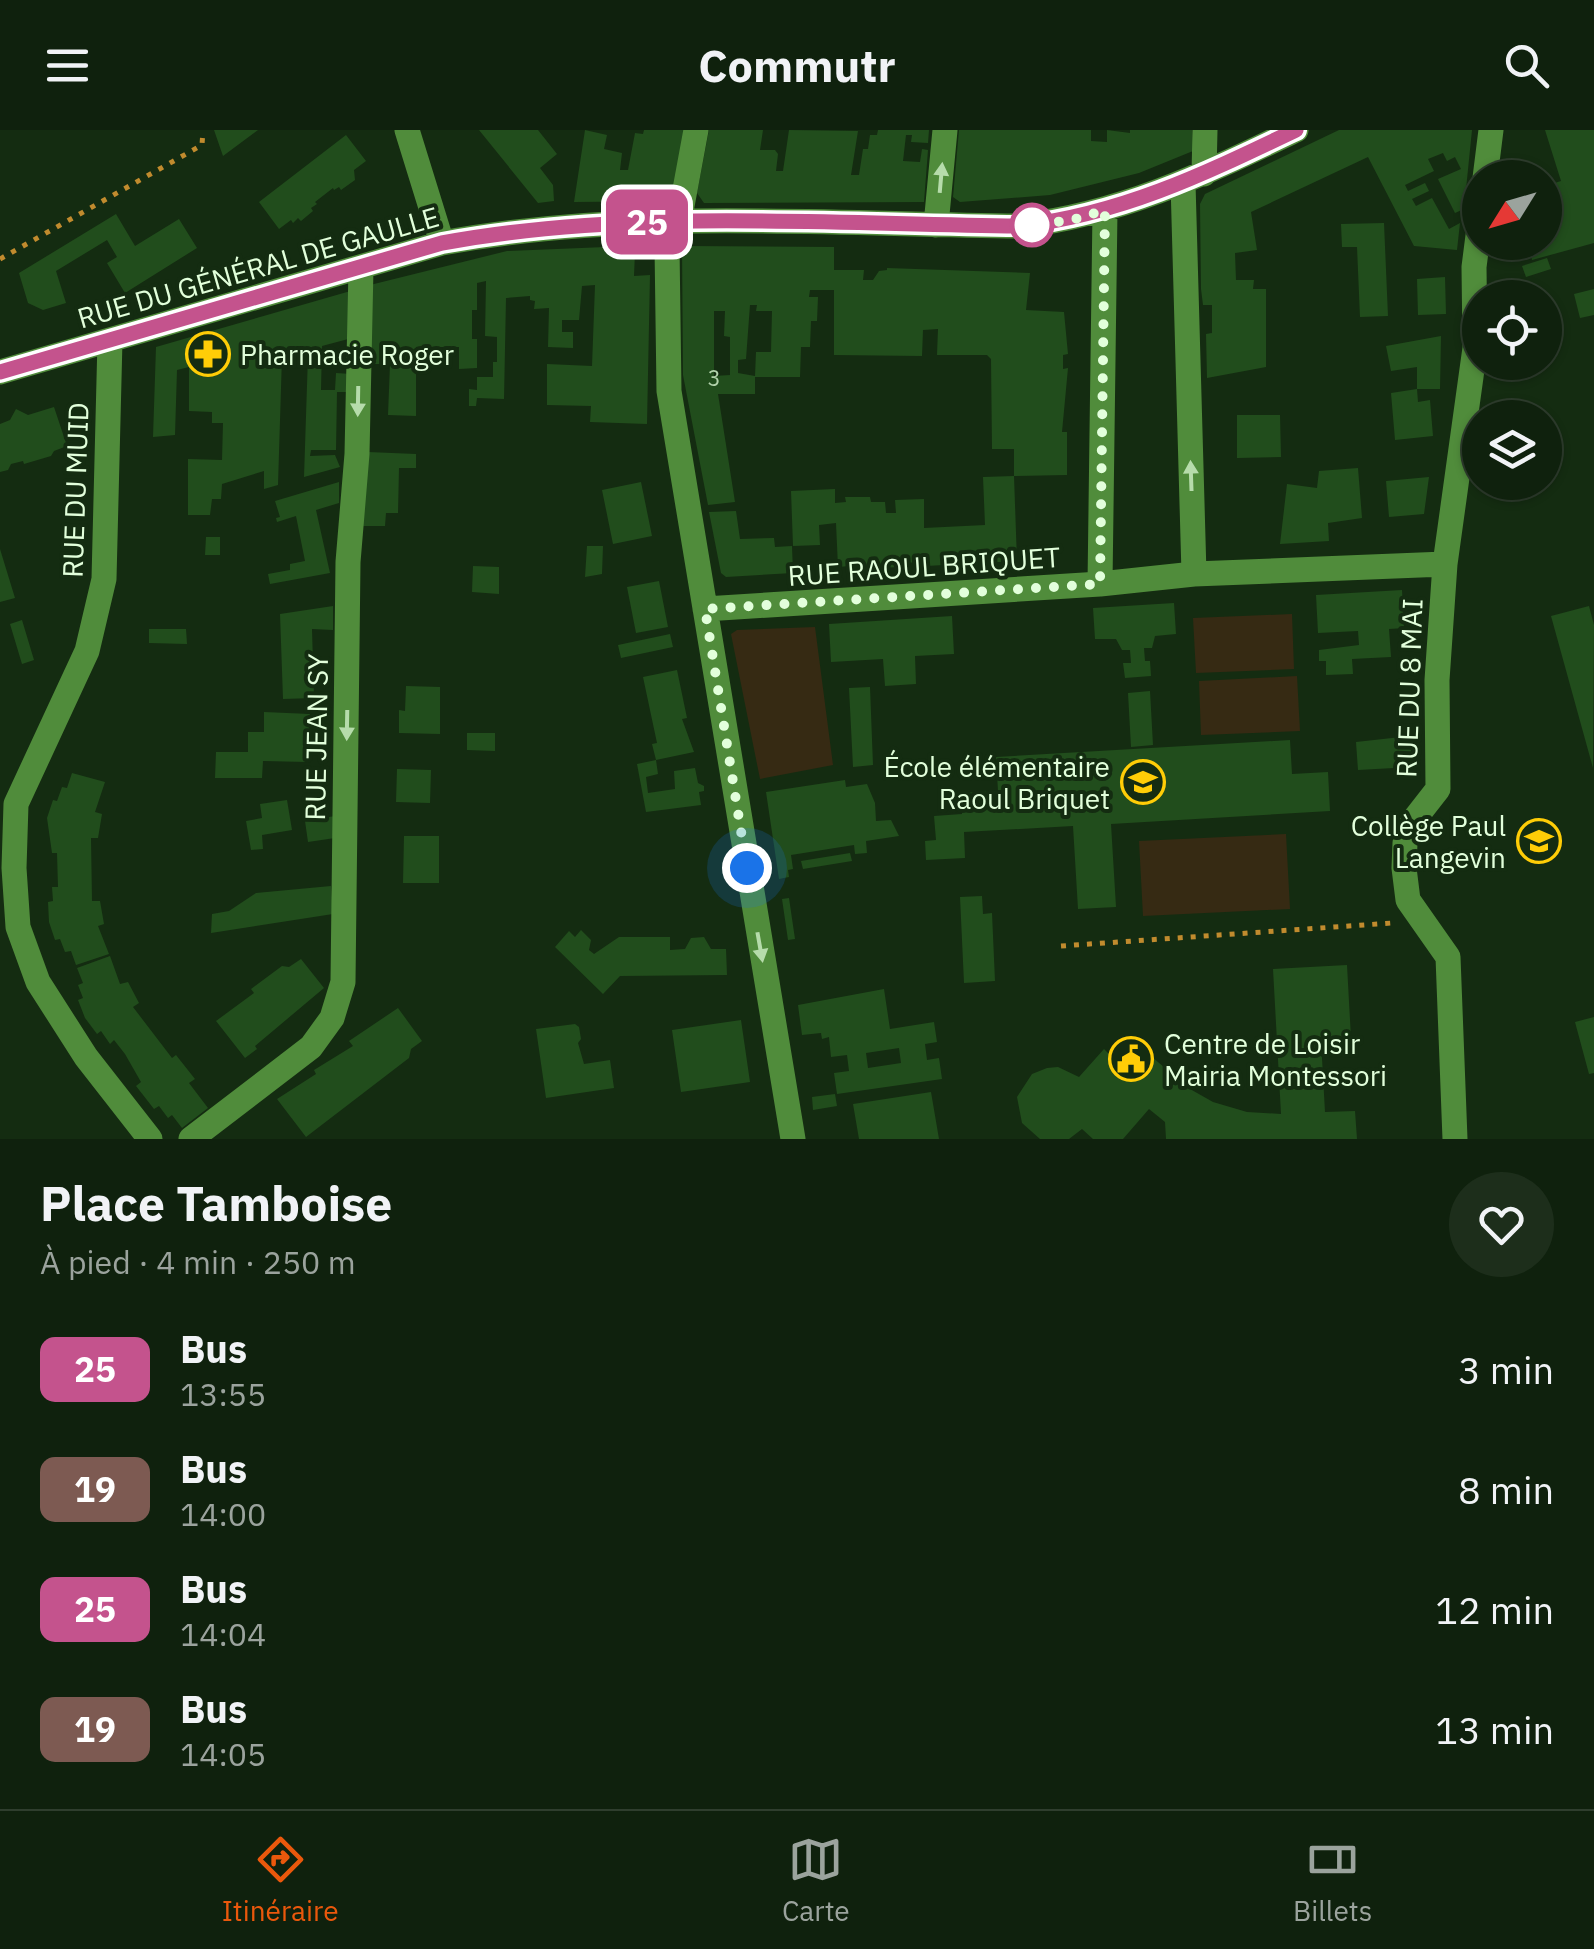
<!DOCTYPE html>
<html lang="fr">
<head>
<meta charset="utf-8">
<style>
  body { margin:0; font-family:"IBM Plex Sans",sans-serif; background:#1d2e1b; color:#f1f3f6; height:100vh; display:flex; flex-direction:column; font-size:38px; white-space:nowrap }
  * { box-sizing:border-box; margin:0 }
  p { font-size:32px; color:#9ba39d }
  .icon { flex:none; width:55px; height:55px; fill:none; stroke:currentColor; stroke-width:2; stroke-linecap:round; stroke-linejoin:round }
  .map { position:relative; height:1009px; overflow:hidden }
  .sheet { display:flex; flex-direction:column; background:#0f210d; flex:1 }
  .sheet>* { flex:none }
  .badge { padding:0 20px; border-radius:15px; font-size:35px; line-height:65px }
  .needle { width:65px; rotate:233deg }
  .controls { position:absolute; left:1462px; top:30px; display:grid; gap:20px }
  .controls a { display:grid; place-items:center; width:100px; height:100px; border-radius:50%; background:#0f210d; box-shadow:0 2px 8px #0004,0 0 0 2px #2f3e2e; font-size:50px }
  .you { position:absolute; width:50px; height:50px; margin:-25px; border:8px solid #fff; border-radius:50%; background:#1a73e8; box-shadow:0 0 0 15px #1a73e833 }
  .map>.badge { position:absolute; translate:-50% -50%; box-shadow:0 0 0 5px #fff }
  .round { display:grid; place-items:center; flex:none; width:105px; height:105px; border-radius:52px; background:#1d2e1b }
  .overview { display:flex; align-items:center; justify-content:space-between; height:170px; padding:0 40px }
  h1 { font-size:48px; font-weight:800; line-height:75px }
  ul { padding:0; list-style:none }
  li { display:flex; align-items:center; gap:30px; height:120px; padding:0 40px }
  li div { flex:1 }
  li b { display:block; font-size:38px }
  li em { font-style:normal }
  li .badge { min-width:110px; font-weight:700; text-align:center }
  header { display:flex; justify-content:space-between; align-items:center; height:130px; padding:0 40px; background:#0f210d; font-size:45px; font-weight:800 }
  .menu { display:flex; justify-content:space-around; align-items:center; height:140px; border-top:2px solid #2f3e2e; background:#0f210d; font-size:28px; color:#9ba39d }
  .menu a { display:grid; justify-items:center; gap:5px }
  .menu .current { color:#ea580c }
  .map>svg:first-child { display:block }
</style>
</head>
<body>
<header><svg class="icon" aria-label="menu" viewBox="0 0 24 24"><path d="M4 6h16M4 12h16M4 18h16"/></svg>Commutr<svg class="icon" aria-label="search" viewBox="0 0 24 24"><circle cx="10" cy="10" r="6"/><path d="M15 15l6 6"/></svg></header>
<div class="map">
<svg width="1594" height="1009" viewBox="0 0 1594 1009">
  <rect width="100%" height="100%" fill="#142c11"/>
  <path fill="#362a13" d="M 1292,484 L 1294,539 L 1196,543 L 1193,488 Z
    M 815,497 L 833,635 L 760,649 L 731,504 L 737,500 Z
    M 1297,546 L 1300,601 L 1201,605 L 1199,551 Z
    M 1286,704 L 1290,779 L 1143,786 L 1139,711 Z"/>
  <path fill="#214d1c" fill-rule="evenodd" d="M 214,0 L 258,0 L 223,26 Z
    M 479,0 L 538,0 L 557,24 L 540,38 L 553,55 L 554,71 L 538,73 Z
    M 585,0 L 607,5 L 604,19 L 622,23 L 620,40 L 628,40 L 635,3 L 643,4 L 644,0 L 687,0 L 674,71 L 574,72 Z
    M 709,0 L 763,0 L 760,20 L 775,20 L 778,24 L 776,41 L 783,41 L 789,0 L 858,1 L 851,45 L 859,45 L 863,19 L 868,19 L 870,5 L 877,5 L 878,0 L 929,0 L 928,13 L 911,12 L 912,5 L 906,5 L 903,31 L 920,32 L 922,19 L 928,20 L 924,72 L 704,73 L 697,63 Z
    M 959,0 L 1091,0 L 1091,11 L 1107,12 L 1107,0 L 1130,3 L 1130,0 L 1192,0 L 1193,21 L 1139,43 L 1050,65 L 960,72 L 953,67 Z
    M 1339,0 L 1472,0 L 1464,79 L 1455,83 L 1438,49 L 1461,39 L 1455,27 L 1447,31 L 1443,23 L 1428,29 L 1434,41 L 1405,55 L 1408,61 L 1425,53 L 1429,61 L 1412,69 L 1416,76 L 1432,68 L 1449,99 L 1460,93 L 1457,120 L 1414,116 L 1368,27 L 1251,82 L 1257,120 L 1235,123 L 1236,150 L 1254,150 L 1253,159 L 1266,159 L 1266,237 L 1207,248 L 1206,204 L 1212,203 L 1212,175 L 1203,175 L 1201,159 L 1200,74 L 1205,64 Z
    M 1545,0 L 1594,0 L 1594,113 L 1532,130 L 1528,112 L 1545,112 L 1545,56 L 1561,51 Z
    M 346,5 L 366,31 L 354,40 L 355,50 L 341,60 L 339,57 L 334,60 L 333,58 L 315,72 L 317,74 L 311,78 L 313,81 L 301,91 L 298,88 L 293,93 L 291,90 L 279,99 L 259,72 Z
    M 116,84 L 135,116 L 179,89 L 197,118 L 125,163 L 107,133 L 117,127 L 107,110 L 56,141 L 66,173 L 43,180 L 28,173 L 19,143 Z
    M 1384,93 L 1388,186 L 1360,187 L 1357,117 L 1342,117 L 1341,94 Z
    M 630,116 L 635,122 L 634,146 L 650,145 L 647,294 L 590,292 L 591,276 L 547,275 L 547,234 L 592,236 L 595,155 L 582,156 L 579,190 L 562,190 L 562,202 L 573,202 L 573,218 L 548,217 L 549,178 L 534,179 L 535,171 L 530,170 L 530,166 L 506,168 L 504,269 L 477,268 L 476,276 L 469,276 L 469,259 L 477,260 L 477,247 L 493,247 L 493,232 L 497,232 L 497,207 L 485,206 L 486,151 L 477,153 L 477,180 L 472,180 L 472,209 L 477,209 L 477,238 L 459,239 L 459,217 L 416,217 L 416,286 L 388,285 L 390,234 L 369,234 L 370,155 L 507,121 Z
    M 682,116 L 834,117 L 834,140 L 864,140 L 863,150 L 873,150 L 879,141 L 887,140 L 887,138 L 1030,143 L 1026,180 L 1064,182 L 1068,224 L 1063,225 L 1063,239 L 1068,238 L 1062,302 L 1067,302 L 1067,345 L 1014,346 L 1014,319 L 992,319 L 991,229 L 987,225 L 937,225 L 938,199 L 923,200 L 922,226 L 834,225 L 834,160 L 810,160 L 809,167 L 818,167 L 817,191 L 811,191 L 810,217 L 801,217 L 800,247 L 755,247 L 755,264 L 718,264 L 735,372 L 708,375 L 683,245 ZM 750,175 L 757,175 L 756,181 L 772,181 L 771,222 L 756,222 L 755,246 L 738,243 L 738,230 L 746,229 ZM 714,181 L 725,181 L 724,206 L 730,207 L 730,245 L 714,246 Z
    M 1547,128 L 1551,139 L 1526,147 L 1522,136 Z
    M 1445,147 L 1446,184 L 1418,185 L 1417,149 Z
    M 1594,159 L 1594,185 L 1580,188 L 1574,164 Z
    M 354,160 L 352,208 L 322,216 L 321,260 L 335,260 L 336,243 L 351,244 L 350,262 L 337,262 L 336,320 L 311,320 L 310,326 L 335,325 L 340,337 L 304,347 L 308,225 L 282,226 L 278,355 L 264,359 L 264,341 L 222,354 L 221,369 L 212,369 L 210,385 L 188,385 L 188,329 L 222,330 L 223,293 L 212,293 L 212,282 L 189,281 L 189,237 L 177,240 L 175,305 L 153,307 L 156,217 Z
    M 1441,206 L 1440,259 L 1417,259 L 1417,237 L 1391,241 L 1386,216 Z
    M 1417,259 L 1418,272 L 1430,270 L 1433,306 L 1395,310 L 1391,263 Z
    M 54,277 L 67,316 L 54,321 L 51,326 L 24,334 L 23,331 L 11,334 L 8,340 L 0,342 L 0,294 L 10,290 L 16,279 L 28,285 Z
    M 1237,285 L 1280,285 L 1281,327 L 1237,328 Z
    M 368,322 L 416,324 L 416,338 L 399,338 L 398,383 L 386,383 L 385,396 L 361,396 Z
    M 1358,338 L 1362,388 L 1328,393 L 1329,411 L 1280,414 L 1287,354 L 1317,358 L 1319,341 Z
    M 1014,346 L 1017,431 L 926,436 L 926,432 L 899,433 L 899,437 L 863,439 L 861,435 L 838,437 L 836,393 L 819,395 L 820,415 L 793,416 L 791,361 L 835,359 L 835,373 L 846,372 L 845,367 L 870,367 L 871,372 L 885,372 L 886,383 L 896,383 L 895,370 L 924,369 L 924,398 L 985,395 L 983,347 Z
    M 1429,347 L 1424,384 L 1389,387 L 1386,351 Z
    M 339,352 L 339,373 L 316,380 L 330,443 L 270,454 L 268,444 L 290,440 L 290,434 L 305,431 L 296,386 L 277,392 L 276,388 L 280,387 L 275,371 Z
    M 641,352 L 652,406 L 613,414 L 602,360 Z
    M 736,381 L 740,409 L 774,408 L 775,417 L 792,416 L 793,443 L 726,447 L 721,443 L 709,382 Z
    M 206,407 L 220,407 L 220,425 L 205,425 Z
    M 587,416 L 603,416 L 602,444 L 585,447 Z
    M 0,419 L 15,468 L 0,472 Z
    M 473,436 L 499,437 L 499,464 L 472,462 Z
    M 659,451 L 668,497 L 636,503 L 627,457 Z
    M 1402,460 L 1404,498 L 1389,499 L 1391,527 L 1352,529 L 1353,544 L 1326,545 L 1326,531 L 1319,531 L 1319,520 L 1359,515 L 1358,501 L 1318,503 L 1316,465 Z
    M 1174,473 L 1176,504 L 1155,506 L 1152,518 L 1144,518 L 1145,531 L 1150,531 L 1151,546 L 1125,548 L 1123,533 L 1131,533 L 1130,520 L 1122,520 L 1116,509 L 1095,509 L 1093,478 Z
    M 333,476 L 333,500 L 312,499 L 314,568 L 283,569 L 280,484 Z
    M 1589,476 L 1594,495 L 1593,638 L 1551,486 Z
    M 952,486 L 954,524 L 915,526 L 916,554 L 885,556 L 883,529 L 831,532 L 829,494 Z
    M 22,490 L 34,530 L 22,534 L 10,494 Z
    M 149,499 L 186,499 L 187,514 L 149,513 Z
    M 670,504 L 673,517 L 621,528 L 618,515 Z
    M 677,540 L 687,588 L 682,589 L 694,622 L 656,630 L 652,614 L 657,613 L 643,547 Z
    M 406,556 L 440,557 L 440,604 L 399,603 L 399,580 L 405,581 Z
    M 870,557 L 873,635 L 853,637 L 849,558 Z
    M 1150,561 L 1153,615 L 1131,617 L 1128,563 Z
    M 264,582 L 310,584 L 308,632 L 263,631 L 262,648 L 215,648 L 216,622 L 248,622 L 248,602 L 264,602 Z
    M 467,603 L 495,603 L 495,621 L 467,620 Z
    M 1410,606 L 1412,637 L 1358,640 L 1356,612 Z
    M 1290,610 L 1292,644 L 1328,642 L 1330,681 L 1111,694 L 1116,777 L 1078,779 L 1073,696 L 964,702 L 965,728 L 926,730 L 925,711 L 936,710 L 934,686 L 962,684 L 961,663 L 998,661 L 996,627 Z
    M 656,630 L 658,644 L 646,647 L 648,663 L 675,659 L 674,641 L 695,638 L 698,653 L 704,656 L 704,661 L 699,662 L 701,675 L 646,682 L 637,634 Z
    M 397,639 L 431,640 L 430,673 L 396,672 Z
    M 72,643 L 105,652 L 95,682 L 102,684 L 98,708 L 91,708 L 92,771 L 100,771 L 104,794 L 98,796 L 109,824 L 76,835 L 71,821 L 65,822 L 60,809 L 55,810 L 49,792 L 48,772 L 53,771 L 52,757 L 58,757 L 57,723 L 52,723 L 47,688 L 53,670 L 57,671 L 62,657 L 67,658 Z
    M 845,650 L 846,657 L 867,654 L 875,673 L 876,691 L 891,690 L 899,706 L 866,711 L 867,723 L 855,724 L 854,715 L 791,725 L 793,739 L 788,740 L 789,747 L 779,749 L 766,662 Z
    M 287,670 L 292,700 L 262,705 L 263,719 L 251,720 L 246,691 L 262,688 L 260,674 Z
    M 335,686 L 335,708 L 308,712 L 305,691 Z
    M 404,706 L 439,706 L 439,753 L 403,753 Z
    M 850,723 L 852,731 L 803,739 L 801,731 Z
    M 331,756 L 333,784 L 211,803 L 212,784 L 229,781 L 256,763 Z
    M 982,766 L 983,784 L 992,783 L 995,851 L 964,853 L 960,767 Z
    M 789,768 L 795,809 L 788,810 L 782,769 Z
    M 581,800 L 591,810 L 589,820 L 594,824 L 619,807 L 670,807 L 670,820 L 685,819 L 691,808 L 704,807 L 711,819 L 726,819 L 727,845 L 620,846 L 603,864 L 555,817 L 569,801 L 575,807 Z
    M 110,826 L 120,854 L 128,852 L 139,873 L 133,877 L 172,928 L 176,925 L 195,949 L 189,953 L 208,978 L 182,998 L 172,985 L 168,988 L 159,976 L 154,979 L 136,956 L 141,952 L 125,924 L 114,910 L 110,914 L 101,901 L 97,904 L 85,888 L 78,870 L 83,868 L 78,855 L 83,853 L 77,838 Z
    M 301,829 L 324,858 L 255,916 L 257,919 L 245,928 L 216,891 L 254,863 L 251,859 L 282,836 L 289,837 Z
    M 1347,835 L 1351,908 L 1321,910 L 1325,982 L 1355,981 L 1357,1009 L 1166,1009 L 1165,992 L 1149,979 L 1123,1009 L 1093,1009 L 1082,999 L 1069,1009 L 1040,1009 L 1022,993 L 1017,967 L 1032,944 L 1047,938 L 1058,937 L 1079,947 L 1104,919 L 1116,931 L 1133,911 L 1190,959 L 1213,972 L 1247,982 L 1281,984 L 1273,839 Z
    M 884,859 L 890,899 L 934,892 L 937,912 L 925,914 L 927,930 L 939,928 L 942,949 L 837,964 L 834,943 L 849,941 L 847,925 L 831,927 L 829,907 L 822,909 L 821,903 L 802,905 L 798,875 ZM 899,918 L 901,933 L 868,938 L 866,923 Z
    M 398,878 L 422,911 L 411,919 L 409,928 L 306,1007 L 277,969 L 316,944 L 314,940 L 353,916 L 349,911 Z
    M 1594,887 L 1594,943 L 1589,944 L 1575,892 Z
    M 741,890 L 750,952 L 681,962 L 672,900 Z
    M 575,894 L 579,897 L 581,909 L 578,913 L 584,934 L 610,930 L 614,958 L 546,968 L 536,899 Z
    M 931,962 L 939,1009 L 859,1009 L 853,974 Z
    M 835,964 L 837,976 L 813,980 L 812,967 Z"/>
  <g fill="none" stroke-linecap="round" stroke-linejoin="round">
    <path stroke="#c18b2e" stroke-width="5" stroke-dasharray="5 8" stroke-linecap="butt" d="M 0,129 L 202,15 L 203,0
      M 1061,816 L 1392,793"/>
    <path stroke="#508c3b" stroke-width="25" d="M 407,0 L 442,113
      M 1204,44 L 1205,0
      M 1485,48 L 1491,0
      M 1183,53 L 1194,444
      M 679,92 L 696,0
      M 936,95 L 945,0
      M 667,116 L 669,261 L 793,1009
      M 110,210 L 104,449 L 87,521 L 16,674 L 14,738 L 18,797 L 38,852 L 86,927 L 150,1009
      M 0,242 L 442,113 C 632,78 827,94 1019,96 C 1122,84 1204,44 1296,0
      M 1100,454 L 1105,80
      M 705,479 L 1100,454 L 1194,444 L 1445,434
      M 191,1009 L 311,917 L 332,888 L 343,852 L 348,432 L 357,324 L 361,138
      M 1455,1009 L 1448,827 L 1408,770 L 1404,738 L 1405,713 L 1413,691 L 1438,659 L 1437,550 L 1445,434 L 1475,218 L 1474,137 L 1480,90"/>
  </g>
  <defs><path id="oneway-solid" d="M-6-.8H1V-3.2L6.5 0L1 3.2V.8H-6Z" transform="scale(2.5)"/></defs>
  <g fill="#b6dcab">
    <use href="#oneway-solid" transform="translate(941 48) rotate(-85)"/>
    <use href="#oneway-solid" transform="translate(358 271) rotate(91)"/>
    <use href="#oneway-solid" transform="translate(1191 346) rotate(-92)"/>
    <use href="#oneway-solid" transform="translate(347 595) rotate(91)"/>
    <use href="#oneway-solid" transform="translate(760 817) rotate(80)"/>
  </g>
  <g fill="none" stroke-linecap="round" stroke-linejoin="round">
    <g stroke="#fff" stroke-width="22">
      <path id="line" d="M 0,242 L 442,113 C 632,78 828,94 1020,96 C 1122,84 1204,44 1296,0"/>
    </g>
    <use href="#line" stroke="#c4538d" stroke-width="15"/>
    <path stroke="#e2ffdb" stroke-width="10" stroke-dasharray="0 18" d="M 747,738 L 705,479 L 1100,454 L 1105,80 L 1072,90 L 1032,95"/>
  </g>
  <defs>
    <g id="pharmacy-ring" transform="scale(2.25)"><circle r="9.5" fill="#142c11" stroke="#ffcd07" stroke-width="1.5"/><path d="M-2-6h4v4h4v4h-4v4h-4v-4h-4v-4h4Z" fill="#ffcd07"/></g>
    <g id="school-ring" transform="scale(2.25)"><circle r="9.5" fill="#142c11" stroke="#ffcd07" stroke-width="1.5"/><path d="M0-5L7-2L0 1L-7-2ZM-4 1L0 2.5L4 1V4Q0 6-4 4Z" fill="#ffcd07"/></g>
    <g id="civic-ring" transform="scale(2.25)"><circle r="9.5" fill="#142c11" stroke="#ffcd07" stroke-width="1.5"/><path d="M-.6-6.5H3V-4.5H.6V-3L4-1V1h2V6H-6V1h2V-1L-.6-3ZM-1.2 2.5V6h2.4V2.5Z" fill="#ffcd07"/></g>
  </defs>
  <g fill-rule="evenodd">
    <use href="#pharmacy-ring" x="208" y="224"/>
    <use href="#school-ring" x="1143" y="652"/>
    <use href="#school-ring" x="1539" y="711"/>
    <use href="#civic-ring" x="1131" y="929"/>
  </g>
  <circle fill="#fff" stroke="#c4538d" stroke-width="5" cx="1032" cy="95" r="20"/>
  <g text-anchor="middle" dominant-baseline="central" stroke-width="8" stroke-linejoin="round" paint-order="stroke">
    <g font-size="22" fill="#b2d2ab">
      <text x="714" y="247">3</text>
    </g>
    <g font-size="28" fill="#e2ffdb" stroke="#142c11">
      <text transform="translate(258 137) rotate(-16)">RUE DU GÉNÉRAL DE GAULLE</text>
      <text transform="translate(75 360) rotate(-88)">RUE DU MUID</text>
      <text transform="translate(924 436) rotate(-4)">RUE RAOUL BRIQUET</text>
      <text transform="translate(1409 558) rotate(-88)">RUE DU 8 MAI</text>
      <text transform="translate(316 607) rotate(-89)">RUE JEAN SY</text>
    </g>
    <g font-size="28" fill="#e2ffdb" stroke="#142c11" text-anchor="start">
      <text x="240" y="224">Pharmacie Roger</text>
      <text x="1110" y="636" text-anchor="end">École élémentaire<tspan x="1110" dy="32">Raoul Briquet</tspan></text>
      <text x="1506" y="695" text-anchor="end">Collège Paul<tspan x="1506" dy="32">Langevin</tspan></text>
      <text x="1164" y="913">Centre de Loisir<tspan x="1164" dy="32">Mairia Montessori</tspan></text>
    </g>
  </g>
</svg>
<div class="controls">
<a><svg class="needle" viewBox="-14 -14 28 28"><path d="M0-13l5 13h-10z" fill="#e53935"/><path d="M0 13l5-13h-10z" fill="#9ba39d"/></svg></a>
<a><svg class="icon" aria-label="locate" viewBox="0 0 24 24"><circle cx="12" cy="12" r="6"/><path d="M12 2v4M12 18v4M2 12h4M18 12h4"/></svg></a>
<a><svg class="icon" aria-label="layers" viewBox="0 0 24 24"><path d="M12 4l9 5-9 5-9-5zM3 14l9 5 9-5"/></svg></a>
</div>
<div class="you" style="left:747px;top:738px"></div>
<b class="badge" style="left:647px;top:92px;background:#c4538d;color:#fff">25</b>
</div>
<section class="sheet">
<div class="overview"><div><h1>Place Tamboise</h1><p>À pied · 4 min · 250 m</p></div><a class="round"><svg class="icon" aria-label="heart" viewBox="0 0 24 24"><path d="M12 20l-8-8c-3-5 5-10 8-4 3-6 11-1 8 4z"/></svg></a></div>
<ul>
<li><span class="badge" style="background:#c4538d;color:#fff">25</span><div><b>Bus</b><p>13:55</p></div><em>3 min</em></li>
<li><span class="badge" style="background:#7d5a52;color:#fff">19</span><div><b>Bus</b><p>14:00</p></div><em>8 min</em></li>
<li><span class="badge" style="background:#c4538d;color:#fff">25</span><div><b>Bus</b><p>14:04</p></div><em>12 min</em></li>
<li><span class="badge" style="background:#7d5a52;color:#fff">19</span><div><b>Bus</b><p>14:05</p></div><em>13 min</em></li>
</ul>
</section>
<nav class="menu">
<a class="current"><svg class="icon" aria-label="directions" viewBox="0 0 24 24"><path d="M12 3l9 9-9 9-9-9zM9 14v-3h6M13 9l2 2-2 2"/></svg>Itinéraire</a>
<a><svg class="icon" aria-label="map" viewBox="0 0 24 24"><path d="M3 6l6-2 6 2 6-2v14l-6 2-6-2-6 2zM9 4v14M15 6v14"/></svg>Carte</a>
<a><svg class="icon" aria-label="tickets" viewBox="0 0 24 24"><path d="M3 7h18v10H3zM15 7v10"/></svg>Billets</a>
</nav>
</body>
</html>
